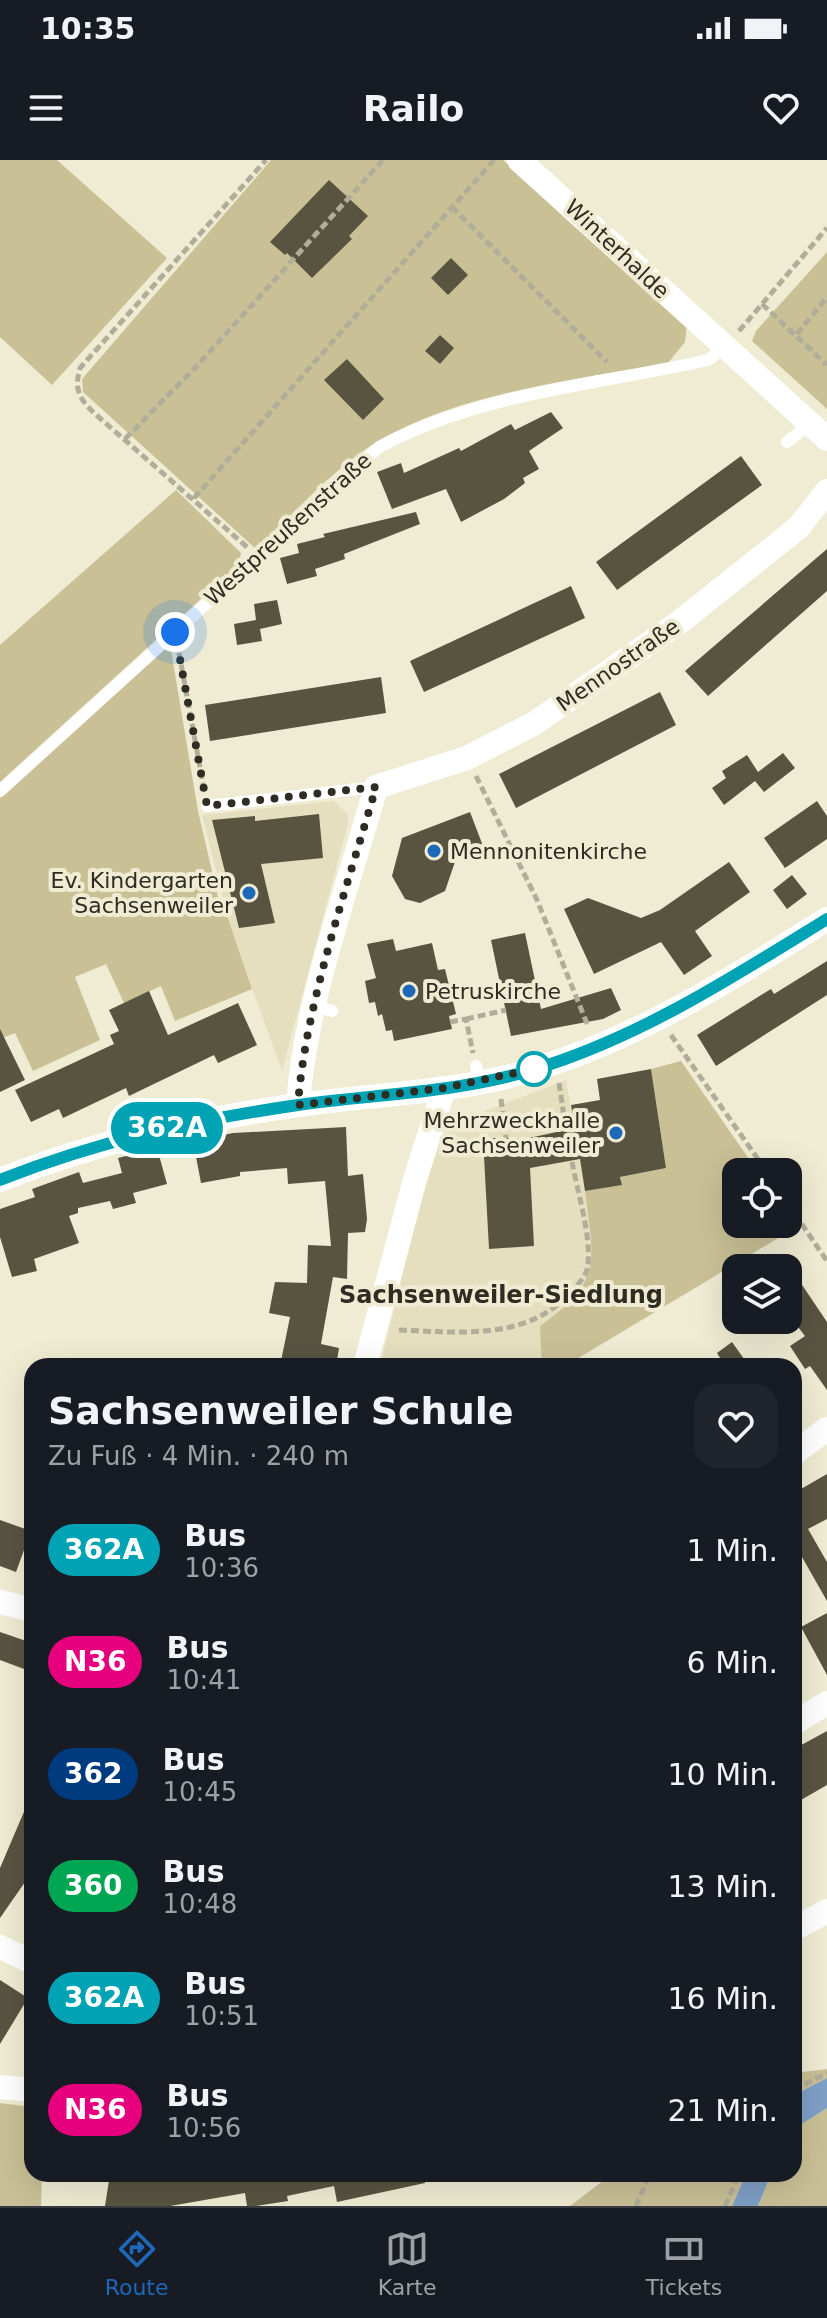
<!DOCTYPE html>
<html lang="de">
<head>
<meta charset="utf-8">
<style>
  body { margin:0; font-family:"DejaVu Sans",sans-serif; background:#20242c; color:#f1f3f6; height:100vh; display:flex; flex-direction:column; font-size:30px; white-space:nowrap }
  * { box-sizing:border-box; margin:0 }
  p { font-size:26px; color:#9ea1a6 }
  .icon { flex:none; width:44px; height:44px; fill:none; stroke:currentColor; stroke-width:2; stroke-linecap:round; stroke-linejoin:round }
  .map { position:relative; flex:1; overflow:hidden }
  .side { position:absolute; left:24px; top:1198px; width:778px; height:824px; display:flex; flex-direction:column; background:#171b24; border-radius:24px; box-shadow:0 8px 32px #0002 }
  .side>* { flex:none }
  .badge { padding:0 16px; border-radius:26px; font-size:28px; line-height:52px }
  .tools { position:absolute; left:722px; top:998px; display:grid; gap:16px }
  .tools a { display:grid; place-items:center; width:80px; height:80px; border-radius:16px; background:#171b24; box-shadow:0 8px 32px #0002; font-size:40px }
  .you { position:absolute; width:40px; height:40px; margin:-20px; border:6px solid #fff; border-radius:50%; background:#1a73e8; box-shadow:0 0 0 12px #1a73e833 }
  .map>.badge { position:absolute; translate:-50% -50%; box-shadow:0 0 0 4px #fff }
  .round { display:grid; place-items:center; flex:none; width:84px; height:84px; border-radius:24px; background:#20242c }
  .overview { display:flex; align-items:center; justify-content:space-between; height:136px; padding:0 24px }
  h1 { font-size:38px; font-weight:700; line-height:60px }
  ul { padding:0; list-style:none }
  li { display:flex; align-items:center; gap:24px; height:112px; padding:0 24px }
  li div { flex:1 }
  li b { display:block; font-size:30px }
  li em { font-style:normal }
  li .badge { min-width:88px; font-weight:700; text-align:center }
  .status { display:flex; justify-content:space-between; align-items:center; height:56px; padding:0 40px; background:#171b24; direction:ltr }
  .status svg { height:22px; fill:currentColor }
  header { display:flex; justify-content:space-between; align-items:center; height:104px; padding:0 24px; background:#171b24; font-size:36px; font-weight:700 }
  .menu { display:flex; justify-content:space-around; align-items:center; height:112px; border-top:2px solid #363941; background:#171b24; font-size:22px; color:#9ea1a6 }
  .menu a { display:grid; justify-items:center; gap:4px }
  .menu .current { color:#1d68b8 }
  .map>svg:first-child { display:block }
</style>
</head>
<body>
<div class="status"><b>10:35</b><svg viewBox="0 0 49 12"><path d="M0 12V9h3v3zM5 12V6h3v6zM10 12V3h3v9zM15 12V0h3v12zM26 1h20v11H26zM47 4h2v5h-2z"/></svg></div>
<header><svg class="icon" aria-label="menu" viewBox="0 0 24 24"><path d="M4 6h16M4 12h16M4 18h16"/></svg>Railo<svg class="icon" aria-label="heart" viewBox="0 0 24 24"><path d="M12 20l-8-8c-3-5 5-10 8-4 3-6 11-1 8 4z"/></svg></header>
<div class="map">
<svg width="827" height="2046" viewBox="0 0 827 2046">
  <rect width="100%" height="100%" fill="#f0ecd3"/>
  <path fill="#e5dfbf" d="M 333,641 L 348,654 L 348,664 L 282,911 L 231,770 L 202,655 Z
    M 566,920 L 586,1031 L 621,1025 L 621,1017 L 666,1008 L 565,1206 L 380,1206 L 433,993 L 440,978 L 472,956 Z"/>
  <path fill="#c9c096" d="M 0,0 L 57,0 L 167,98 L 52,225 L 0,177 Z
    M 271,0 L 503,0 L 687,162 L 685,182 L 668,203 C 573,221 465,231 380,280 C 334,307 295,353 256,389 L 83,232 L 82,219 Z
    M 827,92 L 827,249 L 752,181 L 756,171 Z
    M 176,330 L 241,393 L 239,404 L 0,622 L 0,485 Z
    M 170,484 L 198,651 L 222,754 L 226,753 L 252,829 L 175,861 L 161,826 L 124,843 L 106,804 L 75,817 L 100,880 L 33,911 L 15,873 L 0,879 L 0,638 Z
    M 681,901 L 758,1012 L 736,1012 L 736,1064 L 788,1064 L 788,1057 L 795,1068 L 565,1206 L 542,1206 L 540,1166 C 603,1121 594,1102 585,1031 L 621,1025 L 621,1017 L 666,1008 L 651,909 Z
    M 827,1909 L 827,1918 L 794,1935 L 794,1913 Z
    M 0,1943 L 32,1947 L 32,2014 L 42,2014 L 41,2046 L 0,2046 Z
    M 827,1948 L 827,2046 L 758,2046 L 771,2014 L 794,2014 L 794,1969 Z
    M 612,2014 L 746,2014 L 732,2046 L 570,2046 Z"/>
  <path fill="#7f9fc6" d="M 827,1918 L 827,1948 L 794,1969 L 794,1935 Z
    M 746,2014 L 771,2014 L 758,2046 L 732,2046 Z"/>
  <path fill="#585440" d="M 329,20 L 368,56 L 349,76 L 352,79 L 312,118 L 287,93 L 285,95 L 270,82 Z
    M 451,98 L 468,115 L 448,135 L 431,118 Z
    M 440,175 L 454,188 L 440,204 L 425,191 Z
    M 347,199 L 384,239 L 363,260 L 324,220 Z
    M 551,252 L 563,268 L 529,291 L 539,309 L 523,318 L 525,323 L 504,339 L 461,362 L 446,329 L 392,349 L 377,312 L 401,303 L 404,313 L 459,288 L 461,291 L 511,264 L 515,270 Z
    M 741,296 L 762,325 L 617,430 L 596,402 Z
    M 416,352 L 420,364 L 344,394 L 345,399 L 315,409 L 317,416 L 287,424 L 280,398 L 299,393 L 297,384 L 325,377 L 323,374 Z
    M 827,389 L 827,431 L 708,536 L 685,511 Z
    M 571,426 L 585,458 L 424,532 L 410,501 Z
    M 277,440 L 282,464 L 260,469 L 262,481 L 237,485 L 234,464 L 256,460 L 254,444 Z
    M 381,517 L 386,553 L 210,581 L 205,545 Z
    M 660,532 L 676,565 L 516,648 L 499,614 Z
    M 783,593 L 795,608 L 764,632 L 755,621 L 724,645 L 712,628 L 726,618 L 722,611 L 747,595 L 758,612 Z
    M 817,641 L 827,656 L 827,679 L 785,708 L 764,678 Z
    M 470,652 L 483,686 L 457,696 L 445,731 L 420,743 L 405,739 L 392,716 L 402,678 Z
    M 319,654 L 323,698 L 261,704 L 275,763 L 239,768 L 212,660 L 255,656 L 255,661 Z
    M 729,702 L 750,732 L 695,771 L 712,796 L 684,815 L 661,782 L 594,814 L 564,749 L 588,738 L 641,758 L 660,750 Z
    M 792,715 L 807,734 L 787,749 L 773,730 Z
    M 525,773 L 541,849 L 611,828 L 621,850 L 603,859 L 511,876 L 491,780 Z
    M 393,779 L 396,791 L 432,783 L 438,810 L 445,809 L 456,854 L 449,856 L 452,869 L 394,881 L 392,870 L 386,871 L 382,854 L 378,856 L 375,842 L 369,843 L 365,821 L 376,818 L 367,784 Z
    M 827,801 L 827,835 L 716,906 L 697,875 L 771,829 L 774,834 Z
    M 149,831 L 168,875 L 238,843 L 257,885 L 218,903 L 214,895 L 129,936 L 126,928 L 63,958 L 59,949 L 31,962 L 15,930 L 114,884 L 110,875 L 119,871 L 109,850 Z
    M 0,869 L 25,920 L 0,932 Z
    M 651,909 L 666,1008 L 620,1017 L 622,1025 L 585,1031 L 580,999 L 530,1008 L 534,1086 L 489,1089 L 483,978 L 529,978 L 575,968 L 571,945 L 600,940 L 597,919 Z
    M 346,967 L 348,1016 L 363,1014 L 367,1059 L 365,1072 L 348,1073 L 347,1119 L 333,1117 L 321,1184 L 339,1188 L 336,1206 L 280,1206 L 290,1157 L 269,1153 L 275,1122 L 307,1123 L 308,1085 L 331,1086 L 325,1021 L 288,1024 L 287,1008 L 240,1012 L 240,1016 L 201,1023 L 193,981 L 233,973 Z
    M 157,988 L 167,1024 L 133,1033 L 136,1043 L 113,1049 L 110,1041 L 78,1048 L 78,1053 L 69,1056 L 79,1083 L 34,1099 L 37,1111 L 12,1117 L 0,1077 L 0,1049 L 35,1037 L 32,1029 L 79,1012 L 83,1023 L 122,1013 L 118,998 Z
    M 788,1104 L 827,1162 L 827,1230 L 810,1206 L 805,1209 L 790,1186 L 805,1176 L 788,1154 Z
    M 732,1182 L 749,1206 L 725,1206 L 717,1193 Z
    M 827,1314 L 827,1359 L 808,1369 L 827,1402 L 827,1441 L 794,1383 L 794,1333 Z
    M 0,1360 L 31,1371 L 16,1412 L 0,1406 Z
    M 827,1453 L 827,1515 L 801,1467 Z
    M 0,1472 L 32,1483 L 32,1512 L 0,1500 Z
    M 827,1571 L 827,1625 L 794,1644 L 794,1589 Z
    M 32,1633 L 32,1712 L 0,1758 L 0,1708 Z
    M 0,1820 L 28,1838 L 0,1884 Z
    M 110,2014 L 424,2014 L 425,2023 L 337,2042 L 334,2026 L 287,2036 L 288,2041 L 256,2046 L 247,2046 L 245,2033 L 170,2046 L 105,2046 Z"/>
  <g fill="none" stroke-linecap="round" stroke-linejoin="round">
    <path stroke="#b0ad99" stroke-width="5" stroke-dasharray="8 4" stroke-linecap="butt" d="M 452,47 L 607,202
      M 762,144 L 827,205
      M 739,171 L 827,68
      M 797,174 L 827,137
      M 125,279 L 193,210 L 383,0
      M 194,338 L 494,0
      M 247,387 L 94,253 C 79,238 74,230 80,208 L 266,0
      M 179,493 L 204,629
      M 476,616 L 537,740 L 588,866
      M 466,859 L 506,850
      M 450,862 L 466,859 L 473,893
      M 671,875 L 767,1012
      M 559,923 L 566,970
      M 501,939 L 506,978
      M 567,972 L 575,970
      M 788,1044 L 827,1101
      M 399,1170 C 456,1172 525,1181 568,1135 C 576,1127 587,1116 588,1105 C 591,1072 577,1032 572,1001
      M 794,1930 L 827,1913
      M 636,2046 L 650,2014
      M 725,2046 L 739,2014"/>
    <path stroke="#fff" stroke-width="12" d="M 787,282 L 810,264
      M 0,631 L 379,287 C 482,232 597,225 708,200 L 724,188
      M 207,646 L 376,627
      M 316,846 L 332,851
      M 476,906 L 479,921"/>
    <path stroke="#fff" stroke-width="24" d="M 519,0 L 827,279
      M 298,945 C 305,842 348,727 376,627 L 467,598 L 535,563 L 681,461 L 799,367 L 827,331
      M 0,1020 C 98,981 194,960 298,945 C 376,934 457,933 532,910 C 639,878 733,818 827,759
      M 365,1206 L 414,1023 L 444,928
      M 794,1293 L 827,1269
      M 0,1442 L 32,1450
      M 794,1563 L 827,1543
      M 794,1769 L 827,1751
      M 0,1787 L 32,1802
      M 0,1927 L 32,1930"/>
  </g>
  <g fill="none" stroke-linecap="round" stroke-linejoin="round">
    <g stroke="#fff" stroke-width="18">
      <path id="line" d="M 0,1020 C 98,981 194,960 298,945 C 376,934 456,933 532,910 C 639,878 733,817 827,759"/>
    </g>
    <use href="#line" stroke="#00a3b4" stroke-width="12"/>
    <path stroke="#2e2c23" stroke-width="8" stroke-dasharray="0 14.4" d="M 175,472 L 207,646 L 376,627 C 348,725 305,845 298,945 L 444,928 L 534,909"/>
  </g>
  <g fill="#1d68b8" stroke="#f0ecd3" stroke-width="3">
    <circle cx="434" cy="691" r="8"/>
    <circle cx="249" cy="733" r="8"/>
    <circle cx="409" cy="831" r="8"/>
    <circle cx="616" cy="973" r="8"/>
  </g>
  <circle fill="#fff" stroke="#00a3b4" stroke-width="4" cx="534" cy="909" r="16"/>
  <g text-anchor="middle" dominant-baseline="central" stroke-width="8" stroke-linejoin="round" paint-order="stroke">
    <g font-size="22" fill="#2e2c23" stroke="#f0ecd3">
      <text transform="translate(617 89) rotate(43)">Winterhalde</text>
      <text transform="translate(288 369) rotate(-42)">Westpreußenstraße</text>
      <text transform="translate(618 505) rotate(-35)">Mennostraße</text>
    </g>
    <g font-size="22" fill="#2e2c23" stroke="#f0ecd3" text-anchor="start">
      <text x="450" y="691">Mennonitenkirche</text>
      <text x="233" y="720" text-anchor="end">Ev. Kindergarten<tspan x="233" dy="25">Sachsenweiler</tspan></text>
      <text x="425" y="831">Petruskirche</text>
      <text x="600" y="960" text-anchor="end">Mehrzweckhalle<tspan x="600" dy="25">Sachsenweiler</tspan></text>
    </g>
    <g font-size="24" font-weight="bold" fill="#2e2c23" stroke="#f0ecd3">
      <text x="501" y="1135">Sachsenweiler-Siedlung</text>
    </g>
  </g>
</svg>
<div class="tools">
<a><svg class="icon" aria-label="locate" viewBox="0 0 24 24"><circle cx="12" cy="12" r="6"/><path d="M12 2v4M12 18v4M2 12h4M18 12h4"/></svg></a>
<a><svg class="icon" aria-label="layers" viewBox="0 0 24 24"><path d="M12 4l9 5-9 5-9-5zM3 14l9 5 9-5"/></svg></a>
</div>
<div class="you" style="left:175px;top:472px"></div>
<b class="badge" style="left:167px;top:968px;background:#00a3b4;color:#fff">362A</b>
<section class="side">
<div class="overview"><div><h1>Sachsenweiler Schule</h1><p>Zu Fuß · 4 Min. · 240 m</p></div><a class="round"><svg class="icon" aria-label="heart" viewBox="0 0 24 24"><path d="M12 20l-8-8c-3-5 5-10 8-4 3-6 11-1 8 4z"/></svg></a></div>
<ul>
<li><span class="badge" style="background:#00a3b4;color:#fff">362A</span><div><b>Bus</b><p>10:36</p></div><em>1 Min.</em></li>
<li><span class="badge" style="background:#e6007e;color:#fff">N36</span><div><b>Bus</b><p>10:41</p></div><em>6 Min.</em></li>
<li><span class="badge" style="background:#003b80;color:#fff">362</span><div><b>Bus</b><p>10:45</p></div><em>10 Min.</em></li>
<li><span class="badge" style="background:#00a651;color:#fff">360</span><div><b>Bus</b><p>10:48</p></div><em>13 Min.</em></li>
<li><span class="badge" style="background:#00a3b4;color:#fff">362A</span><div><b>Bus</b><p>10:51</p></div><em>16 Min.</em></li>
<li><span class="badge" style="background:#e6007e;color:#fff">N36</span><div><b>Bus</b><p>10:56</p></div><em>21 Min.</em></li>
</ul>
</section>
</div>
<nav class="menu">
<a class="current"><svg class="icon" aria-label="directions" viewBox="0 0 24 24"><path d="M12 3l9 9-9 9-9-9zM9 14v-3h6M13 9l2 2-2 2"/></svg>Route</a>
<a><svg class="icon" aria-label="map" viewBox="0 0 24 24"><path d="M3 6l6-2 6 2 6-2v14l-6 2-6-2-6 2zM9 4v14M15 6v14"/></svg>Karte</a>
<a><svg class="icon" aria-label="tickets" viewBox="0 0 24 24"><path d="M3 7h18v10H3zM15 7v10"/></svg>Tickets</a>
</nav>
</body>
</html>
